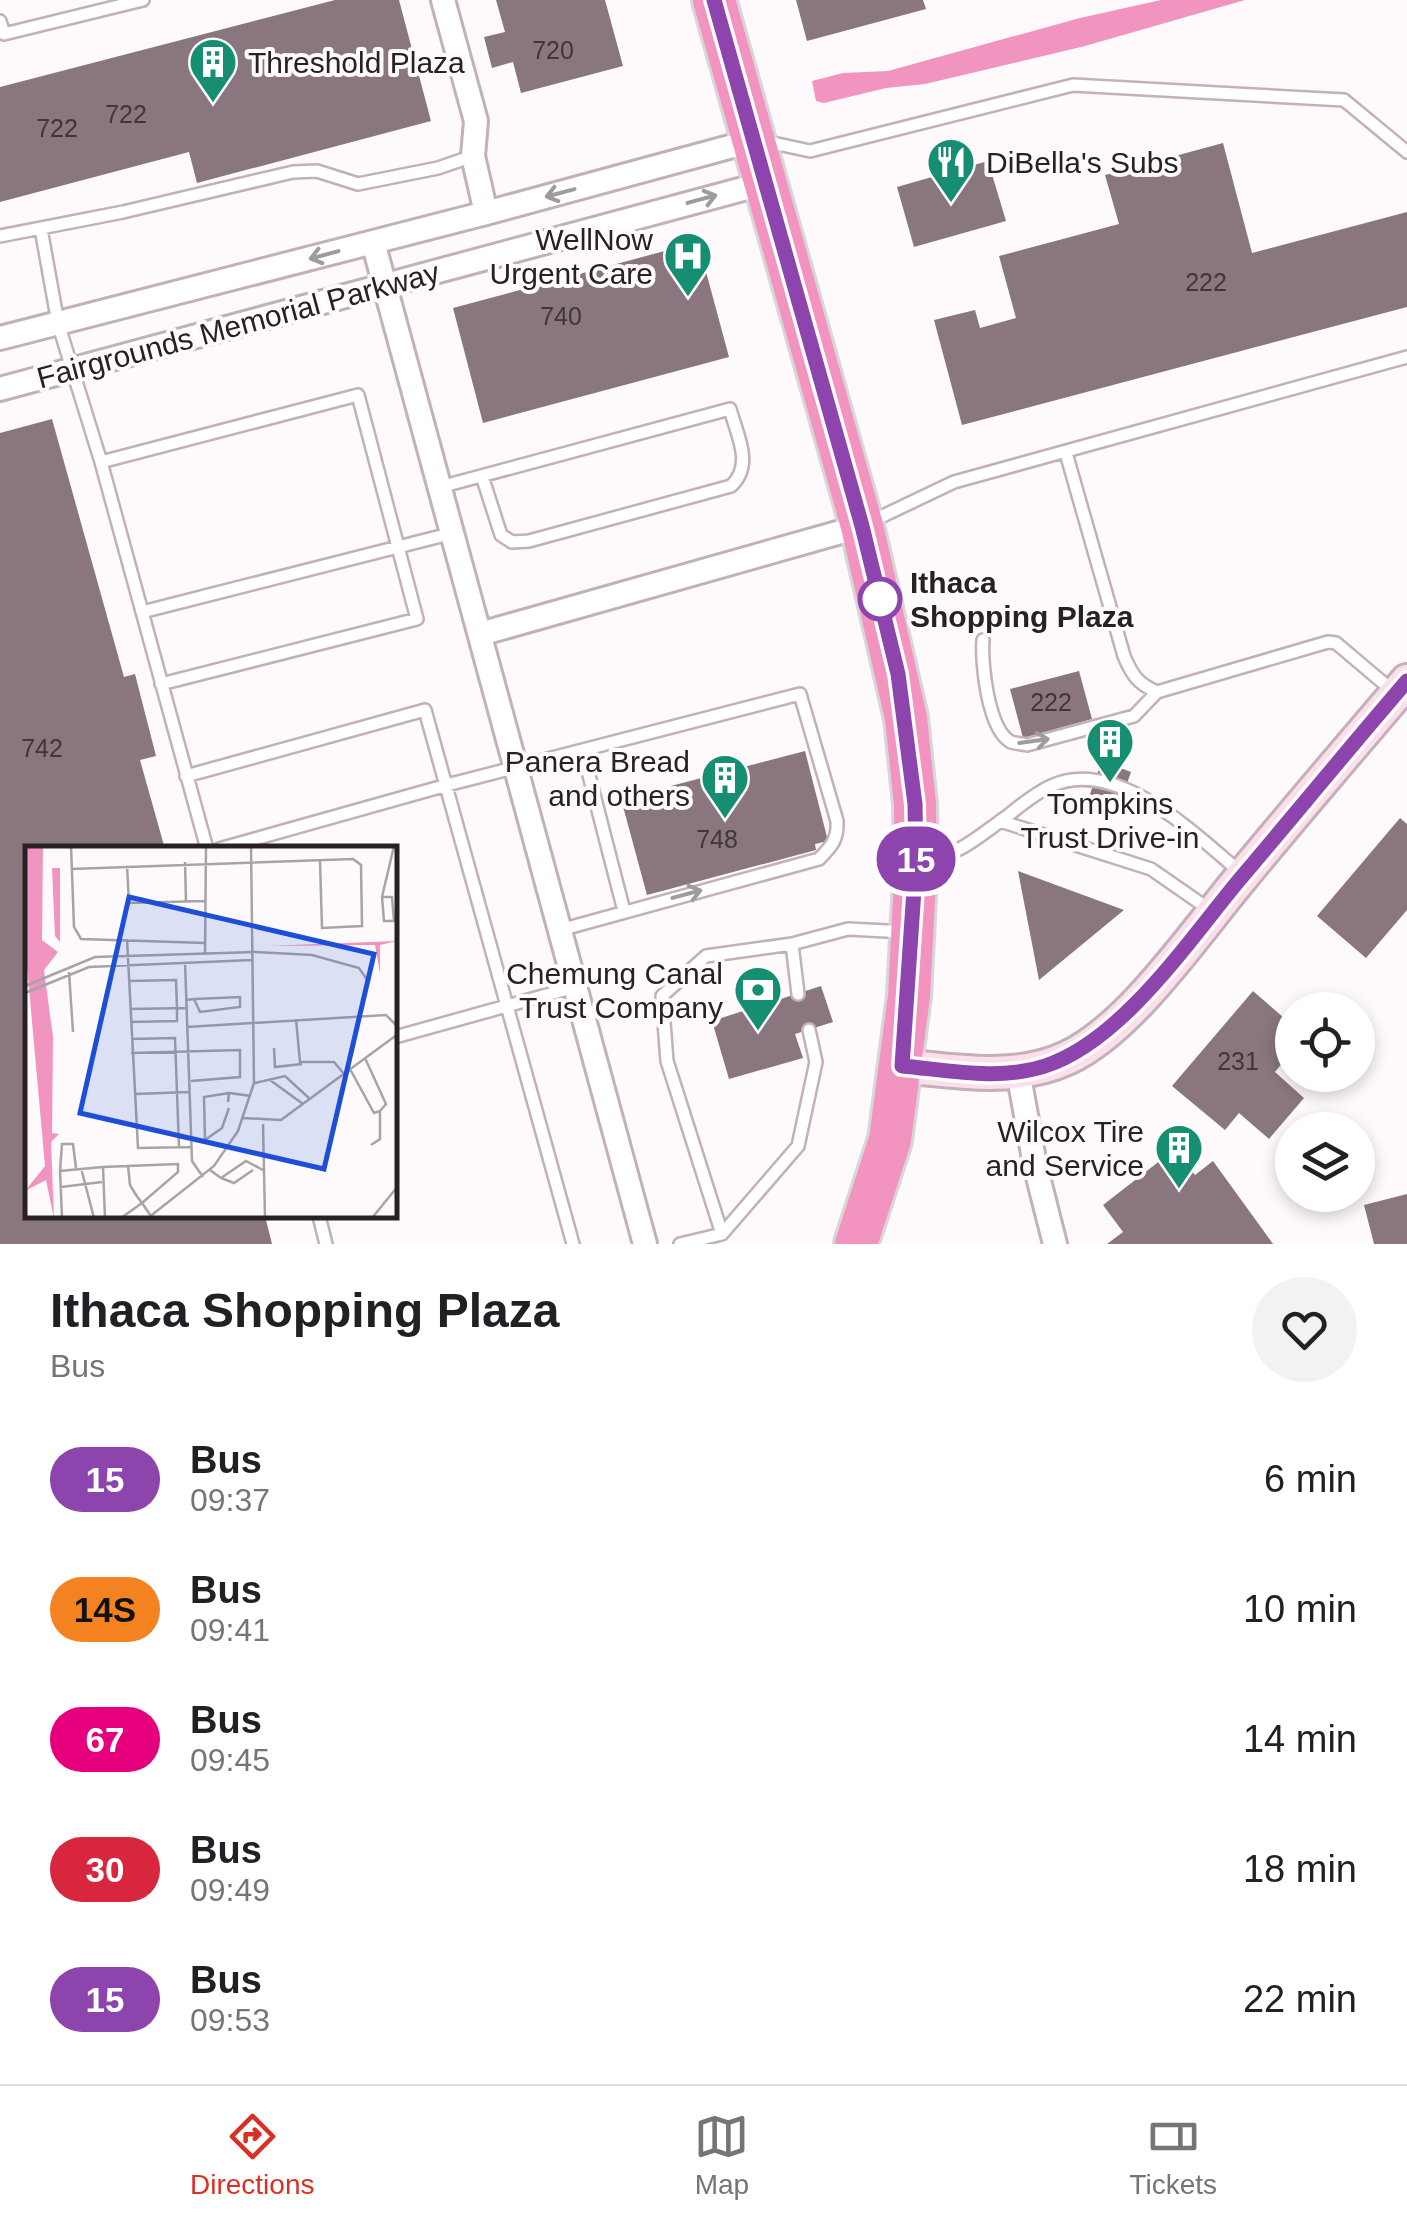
<!DOCTYPE html>
<html lang="en">
<head>
<meta charset="utf-8">
<style>
  body { margin:0; font-family:Arial,sans-serif; background:#f2f2f2; color:#202124; height:100vh; display:flex; flex-direction:column; font-size:38px; white-space:nowrap }
  * { box-sizing:border-box; margin:0 }
  p { font-size:32px; color:#757577 }
  .icon { flex:none; width:55px; height:55px; fill:none; stroke:currentColor; stroke-width:2; stroke-linecap:round; stroke-linejoin:round }
  .map { position:relative; height:1244px; overflow:hidden }
  .details { display:flex; flex-direction:column; background:#fff; flex:1 }
  .details>* { flex:none }
  .badge { padding:0 20px; border-radius:32px; font-size:35px; line-height:65px }
  .tools { position:absolute; left:1275px; top:992px; display:grid; gap:20px }
  .tools a { display:grid; place-items:center; width:100px; height:100px; border-radius:50%; background:#fff; box-shadow:0 5px 15px #0003; font-size:50px }
  .map>.badge { position:absolute; translate:-50% -50%; box-shadow:0 0 0 5px #fff }
  .round { display:grid; place-items:center; flex:none; width:105px; height:105px; border-radius:52px; background:#f2f2f2 }
  .head { display:flex; align-items:center; justify-content:space-between; height:170px; padding:0 50px }
  h1 { font-size:48px; font-weight:600; line-height:75px }
  ul { padding:0; list-style:none }
  li { display:flex; align-items:center; gap:30px; height:130px; padding:0 50px }
  li div { flex:1 }
  li b { display:block; font-size:38px }
  li em { font-style:normal }
  li .badge { min-width:110px; font-weight:700; text-align:center }
  .tabs { display:flex; justify-content:space-around; align-items:center; height:140px; border-top:2px solid #e0e0e0; background:#fff; font-size:28px; color:#757577 }
  .tabs a { display:grid; justify-items:center; gap:5px }
  .tabs .active { color:#d93025 }
  .map>svg:first-child { display:block }
</style>
</head>
<body>
<div class="map">
<svg width="1407" height="1244" viewBox="0 0 1407 1244">
  <rect width="100%" height="100%" fill="#fefafb"/>
  <path fill="#f194bf" d="M 1161,0 L 1245,0 L 1085,46 L 925,84 L 886,88 L 824,103 L 816,101 L 812,81 L 843,73 L 888,71 L 1080,18 Z"/>
  <path fill="#89767e" d="M 335,0 L 399,0 L 431,121 L 197,183 L 189,152 L 0,202 L 0,87 Z
    M 496,0 L 605,0 L 623,66 L 521,93 L 513,62 L 492,68 L 484,37 L 505,32 Z
    M 796,0 L 923,0 L 926,9 L 807,41 Z
    M 1223,143 L 1252,253 L 1407,212 L 1407,307 L 962,425 L 934,320 L 975,310 L 980,328 L 1016,318 L 999,256 L 1119,224 L 1105,175 Z
    M 988,161 L 1006,221 L 914,247 L 897,187 Z
    M 698,242 L 729,357 L 483,423 L 453,308 Z
    M 52,419 L 124,677 L 135,674 L 156,756 L 140,760 L 165,849 L 28,849 L 28,1216 L 265,1216 L 272,1244 L 0,1244 L 0,433 Z
    M 1079,671 L 1092,719 L 1023,738 L 1010,689 Z
    M 805,751 L 828,841 L 815,844 L 816,850 L 647,895 L 621,799 Z
    M 1102,761 L 1131,772 L 1116,815 L 1086,805 Z
    M 1400,818 L 1407,824 L 1407,910 L 1366,958 L 1317,916 Z
    M 1018,871 L 1124,910 L 1039,980 Z
    M 821,986 L 833,1022 L 795,1034 L 803,1058 L 729,1079 L 712,1021 Z
    M 1253,991 L 1292,1025 L 1292,1051 L 1275,1072 L 1304,1098 L 1269,1139 L 1239,1113 L 1225,1130 L 1172,1086 Z
    M 1175,1149 L 1195,1175 L 1213,1161 L 1273,1244 L 1107,1244 L 1123,1232 L 1103,1205 Z
    M 1407,1194 L 1407,1244 L 1374,1244 L 1364,1205 Z"/>
  <g fill="none" stroke-linecap="round" stroke-linejoin="round">
    <g stroke="#c3b0b8" stroke-width="16">
      <path id="lane" d="M 0,21 L 4,34 L 143,0
        M 764,141 L 810,151 L 1073,85 L 1344,100 L 1407,152
        M 41,229 L 58,323 L 101,462 L 207,849
        M 0,236 L 123,212 L 293,172 L 317,171 L 358,184 L 438,168 L 473,156
        M 1066,453 L 1124,656 C 1132,675 1138,684 1157,692 L 1328,642 L 1336,643 L 1394,692
        M 101,462 L 358,395 L 417,619 L 161,684
        M 440,487 L 730,409 C 737,435 754,465 731,486 L 529,541 L 512,542 L 501,535 L 482,476
        M 868,523 L 954,482 L 1407,357
        M 142,612 L 453,533
        M 983,640 C 981,663 988,730 1011,742 C 1013,743 1024,744 1027,745 L 1134,716 L 1157,692
        M 583,752 L 624,911
        M 186,776 L 425,710 L 573,1244
        M 1000,821 L 1151,869 L 1210,910
        M 219,849 L 447,785 L 800,694 L 837,821 C 838,839 832,846 819,859 L 560,930
        M 925,859 C 959,856 979,836 1006,817 C 1020,806 1035,793 1051,786 C 1116,756 1195,834 1240,872
        M 798,994 L 792,944 L 848,929 L 906,932
        M 395,1037 L 575,987
        M 319,1216 L 326,1244
        M 722,1234 L 667,1061 L 662,996 L 706,956 L 792,944
        M 680,1244 L 722,1234 L 798,1146 L 816,1062 L 809,1030"/>
    </g>
    <g stroke="#c3b0b8" stroke-width="28">
      <path id="street" d="M 443,0 L 476,121 L 473,156 L 486,213
        M 373,242 L 645,1244
        M 0,338 L 486,213 L 755,140
        M 0,389 L 765,183
        M 480,634 L 862,526
        M 1018,1071 L 1035,1165 L 1055,1244"/>
    </g>
    <g stroke="#c3b0b8" stroke-width="38">
      <path id="secondary" d="M 902,1066 C 956,1071 1015,1082 1067,1058 C 1130,1029 1195,933 1240,879 C 1295,812 1351,747 1407,681"/>
    </g>
    <g stroke="#d8d7d8" stroke-width="48">
      <path id="highway" d="M 714,0 L 862,526 L 906,718 L 915,804 L 916,860 L 909,996 L 890,1140 L 856,1244"/>
    </g>
    <use href="#lane" stroke="#fff" stroke-width="11"/>
    <use href="#street" stroke="#fff" stroke-width="22"/>
    <use href="#secondary" stroke="#fbdfec" stroke-width="32"/>
    <use href="#highway" stroke="#f393c0" stroke-width="42"/>
  </g>
  <defs><path id="oneway-shaft" d="M-6 0H5M1.5-3L5.5 0L1.5 3" fill="none" stroke-width="1.6" stroke-linecap="round" stroke-linejoin="round" transform="scale(2.5)"/></defs>
  <g stroke="#9e9b9c">
    <use href="#oneway-shaft" transform="translate(560 193) rotate(165)"/>
    <use href="#oneway-shaft" transform="translate(702 199) rotate(-15)"/>
    <use href="#oneway-shaft" transform="translate(324 255) rotate(165)"/>
    <use href="#oneway-shaft" transform="translate(1034 741) rotate(-8)"/>
    <use href="#oneway-shaft" transform="translate(687 894) rotate(-15)"/>
  </g>
  <g fill="none" stroke-linecap="round" stroke-linejoin="round">
    <g stroke="#fff" stroke-width="22">
      <path id="line" d="M 714,0 L 862,526 L 898,674 L 915,804 L 916,860 L 902,1066 C 947,1070 1000,1081 1045,1066 C 1122,1041 1189,940 1240,879 C 1296,813 1351,746 1407,681"/>
    </g>
    <use href="#line" stroke="#8e44ad" stroke-width="15"/>
  </g>
  <defs>
    <g id="building-pin" transform="scale(2.5)"><path d="M0 17L-7.5 6A9.5 9.5 0 1 1 7.5 6Z" fill="#168e71" stroke="#fefafb"/><path d="M-4-6H4V6H1V3H-1V6H-4ZM-2.5-4.3h1.7v1.8h-1.7ZM.8-4.3h1.7v1.8H.8ZM-2.5-1h1.7V.8h-1.7ZM.8-1h1.7V.8H.8Z" fill="#fff"/></g>
    <g id="restaurant-pin" transform="scale(2.5)"><path d="M0 17L-7.5 6A9.5 9.5 0 1 1 7.5 6Z" fill="#168e71" stroke="#fefafb"/><path d="M-5-6h1v4h1v-4h1v4h1v-4h1v5L-1.5 .5V6h-2V.5L-5-1ZM5-6V6H3V1.5H1.5Q1.5-4 5-6Z" fill="#fff"/></g>
    <g id="hospital-pin" transform="scale(2.5)"><path d="M0 17L-7.5 6A9.5 9.5 0 1 1 7.5 6Z" fill="#168e71" stroke="#fefafb"/><path d="M-5-5h3v3.5h4V-5h3V5h-3V1.5h-4V5h-3Z" fill="#fff"/></g>
    <g id="bank-pin" transform="scale(2.5)"><path d="M0 17L-7.5 6A9.5 9.5 0 1 1 7.5 6Z" fill="#168e71" stroke="#fefafb"/><path d="M-6-4H6V4H-6ZM0-2.3a2.3 2.3 0 1 0 0 4.6a2.3 2.3 0 1 0 0-4.6Z" fill="#fff"/></g>
  </defs>
  <g fill-rule="evenodd">
    <use href="#building-pin" x="213" y="62"/>
    <use href="#restaurant-pin" x="951" y="162"/>
    <use href="#hospital-pin" x="688" y="256"/>
    <use href="#building-pin" x="1110" y="742"/>
    <use href="#building-pin" x="725" y="778"/>
    <use href="#bank-pin" x="758" y="990"/>
    <use href="#building-pin" x="1179" y="1148"/>
  </g>
  <circle fill="#fff" stroke="#8e44ad" stroke-width="5" cx="880" cy="599" r="20"/>
  <g text-anchor="middle" dominant-baseline="central" stroke-width="8" stroke-linejoin="round" paint-order="stroke">
    <g font-size="25" fill="#40363a">
      <text x="553" y="50">720</text>
      <text x="126" y="114">722</text>
      <text x="57" y="128">722</text>
      <text x="1206" y="282">222</text>
      <text x="561" y="316">740</text>
      <text x="1051" y="702">222</text>
      <text x="42" y="748">742</text>
      <text x="717" y="839">748</text>
      <text x="1238" y="1061">231</text>
    </g>
    <g font-size="30" fill="#282124" stroke="#fefafb" text-anchor="end">
      <text x="248" y="62" text-anchor="start">Threshold Plaza</text>
      <text x="986" y="162" text-anchor="start">DiBella's Subs</text>
      <text x="653" y="239">WellNow<tspan x="653" dy="34">Urgent Care</tspan></text>
      <text x="690" y="761">Panera Bread<tspan x="690" dy="34">and others</tspan></text>
      <text x="1110" y="803" text-anchor="middle">Tompkins<tspan x="1110" dy="34">Trust Drive-in</tspan></text>
      <text x="723" y="973">Chemung Canal<tspan x="723" dy="34">Trust Company</tspan></text>
      <text x="1144" y="1131">Wilcox Tire<tspan x="1144" dy="34">and Service</tspan></text>
    </g>
    <g font-size="30" fill="#282124" stroke="#fefafb">
      <text transform="translate(238 325) rotate(-15)">Fairgrounds Memorial Parkway</text>
    </g>
    <g font-size="30" font-weight="bold" fill="#282124" stroke="#fefafb" text-anchor="start">
      <text x="910" y="582">Ithaca<tspan x="910" dy="34">Shopping Plaza</tspan></text>
    </g>
  </g>
  <g transform="translate(25 846)">
    <rect width="372" height="372" fill="#fefafb"/>
    <path d="M 0,0 L 18,0 L 17,94 L 33,106 L 19,124 L 28,191 L 27,287 L 34,288 L 26,296 L 29,372 L 21,334 L 0,345 L 20,320 L 0,98 ZM 27,22 L 35,22 L 35,96 L 30,90 ZM 372,95 L 355,99 L 355,127 L 350,99 L 242,100 Z" fill="#f194bf"/>
    <path fill="none" stroke="#a8a3a5" stroke-width="2.5" d="M 46,0 L 49,81 L 56,93 L 180,97M 160,16 L 161,56M 102,20 L 104,57 L 180,55M 46,23 L 328,13 L 336,19 L 337,80 L 297,82 L 295,15M 357,51 L 367,51 L 369,75 L 359,75 L 357,51 L 369,0M 102,93 L 113,302 L 167,301M 180,108 L 181,0M 160,116 L 167,315 L 178,331M 44,126 L 48,186M 104,135 L 151,134 L 152,162 L 152,175 L 105,176M 0,140 L 70,111 L 230,106 L 287,109 L 334,122 L 343,135M 0,147 L 64,121 L 227,114M 161,154 L 169,153 L 215,151 L 215,161 L 175,166 L 169,153M 105,163 L 162,162M 271,173 L 275,216 L 309,216 L 319,228M 162,181 L 361,169 L 373,181M 106,193 L 150,192 L 154,301M 249,202 L 250,221 L 277,218M 106,207 L 215,204 L 215,231 L 166,235M 325,223 L 349,267 L 355,265 L 361,258 L 340,212M 245,234 L 278,258M 230,237 L 260,230 L 285,253M 110,248 L 165,246M 203,256 L 204,247 L 226,250M 218,272 L 256,274 L 373,188M 238,278 L 240,372M 167,294 L 180,294 L 197,282 L 204,262M 180,294 L 179,251 L 204,247M 346,299 L 355,293 L 355,265M 56,322 L 69,372M 185,324 L 196,332 L 221,315 L 238,324M 35,325 L 37,298 L 48,298 L 51,322M 196,332 L 209,337 L 228,324M 36,341 L 77,336M 37,372 L 35,325 L 78,321M 80,372 L 78,321 L 103,320M 96,372 L 117,357 L 153,326 L 153,318 L 103,320 L 105,339 L 111,349 L 117,357 L 126,370M 123,372 L 189,320 L 213,285 L 229,237 L 226,0M 347,372 L 373,340"/>
    <path fill="#1d4ed8" fill-opacity="0.15" stroke="#1d4ed8" stroke-width="5" d="M 104,51 L 349,108 L 299,323 L 55,267 Z"/>
    <rect width="372" height="372" fill="none" stroke="#282124" stroke-width="5"/>
  </g>
</svg>
<div class="tools">
<a><svg class="icon" aria-label="locate" viewBox="0 0 24 24"><circle cx="12" cy="12" r="6"/><path d="M12 2v4M12 18v4M2 12h4M18 12h4"/></svg></a>
<a><svg class="icon" aria-label="layers" viewBox="0 0 24 24"><path d="M12 4l9 5-9 5-9-5zM3 14l9 5 9-5"/></svg></a>
</div>
<b class="badge" style="left:916px;top:859px;background:#8e44ad;color:#fff">15</b>
</div>
<section class="details">
<div class="head"><div><h1>Ithaca Shopping Plaza</h1><p>Bus</p></div><a class="round"><svg class="icon" aria-label="heart" viewBox="0 0 24 24"><path d="M12 20l-8-8c-3-5 5-10 8-4 3-6 11-1 8 4z"/></svg></a></div>
<ul>
<li><span class="badge" style="background:#8e44ad;color:#fff">15</span><div><b>Bus</b><p>09:37</p></div><em>6 min</em></li>
<li><span class="badge" style="background:#f58220;color:#111">14S</span><div><b>Bus</b><p>09:41</p></div><em>10 min</em></li>
<li><span class="badge" style="background:#e6007e;color:#fff">67</span><div><b>Bus</b><p>09:45</p></div><em>14 min</em></li>
<li><span class="badge" style="background:#d7263d;color:#fff">30</span><div><b>Bus</b><p>09:49</p></div><em>18 min</em></li>
<li><span class="badge" style="background:#8e44ad;color:#fff">15</span><div><b>Bus</b><p>09:53</p></div><em>22 min</em></li>
</ul>
</section>
<nav class="tabs">
<a class="active"><svg class="icon" aria-label="directions" viewBox="0 0 24 24"><path d="M12 3l9 9-9 9-9-9zM9 14v-3h6M13 9l2 2-2 2"/></svg>Directions</a>
<a><svg class="icon" aria-label="map" viewBox="0 0 24 24"><path d="M3 6l6-2 6 2 6-2v14l-6 2-6-2-6 2zM9 4v14M15 6v14"/></svg>Map</a>
<a><svg class="icon" aria-label="tickets" viewBox="0 0 24 24"><path d="M3 7h18v10H3zM15 7v10"/></svg>Tickets</a>
</nav>
</body>
</html>
